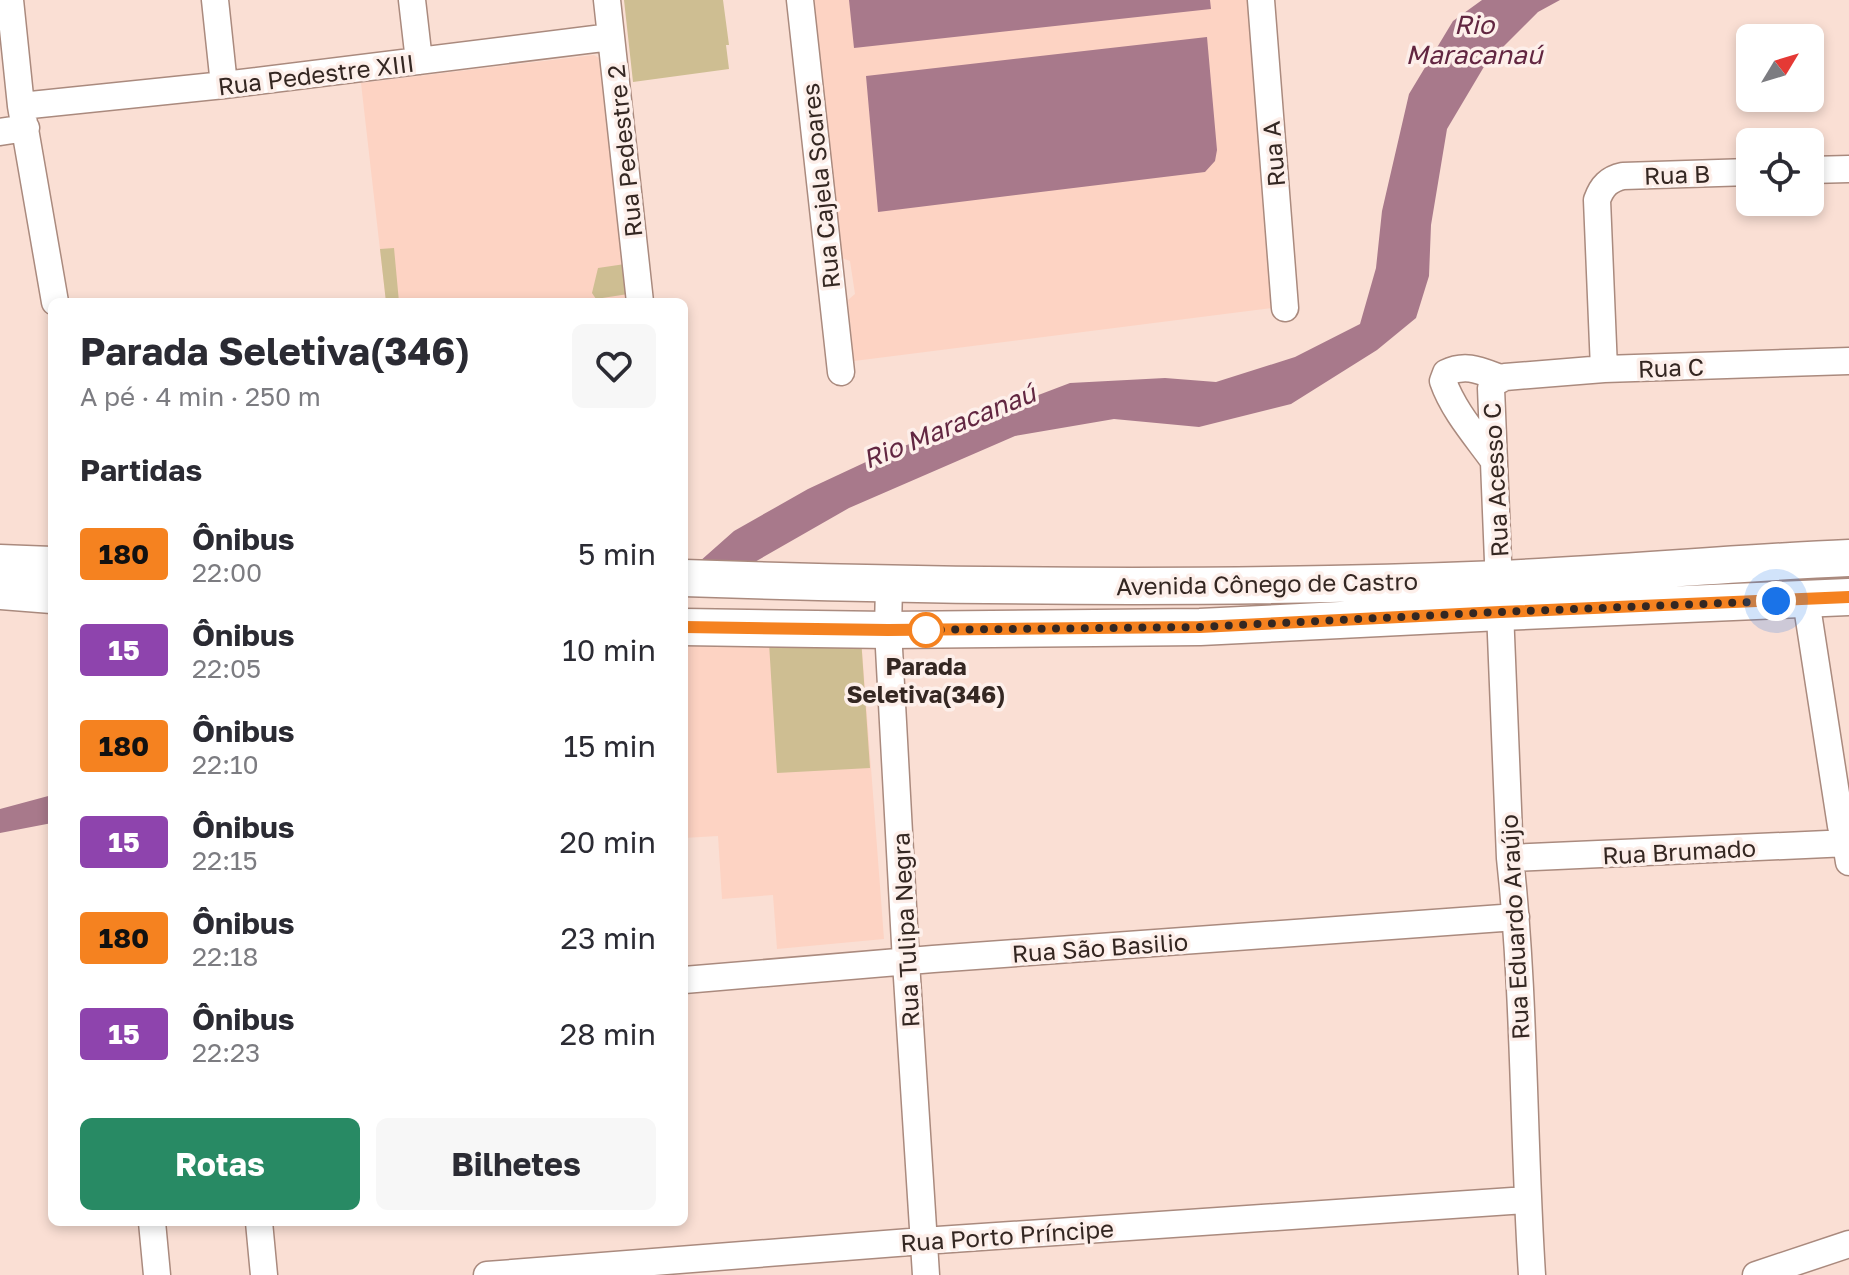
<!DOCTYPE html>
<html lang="pt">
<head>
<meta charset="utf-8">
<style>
  body { margin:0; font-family:"Golos Text",sans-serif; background:#f7f7f7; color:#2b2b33; height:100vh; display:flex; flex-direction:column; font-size:30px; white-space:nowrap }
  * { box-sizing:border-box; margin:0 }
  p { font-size:26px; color:#7c7c81 }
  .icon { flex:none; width:44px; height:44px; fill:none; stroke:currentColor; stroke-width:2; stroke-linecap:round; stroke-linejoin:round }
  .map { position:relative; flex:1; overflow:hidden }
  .sheet { position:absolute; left:48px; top:298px; width:640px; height:928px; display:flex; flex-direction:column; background:#fff; border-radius:12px; box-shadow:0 4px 12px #0003 }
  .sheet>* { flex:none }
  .badge { padding:0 16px; border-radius:6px; font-size:28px; line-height:52px }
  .needle { width:52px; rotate:52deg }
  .buttons { position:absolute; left:1736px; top:24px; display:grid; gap:16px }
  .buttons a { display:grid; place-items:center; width:88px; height:88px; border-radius:12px; background:#fff; box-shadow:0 4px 12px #0003; font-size:40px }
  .you { position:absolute; width:40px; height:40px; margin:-20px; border:6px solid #fff; border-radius:50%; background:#1a73e8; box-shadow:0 0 0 12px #1a73e833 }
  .map>.badge { position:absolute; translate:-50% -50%; box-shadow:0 0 0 4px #fff }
  h2 { padding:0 32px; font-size:30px; line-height:72px }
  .round { display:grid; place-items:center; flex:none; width:84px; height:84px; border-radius:12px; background:#f7f7f7 }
  .headline { display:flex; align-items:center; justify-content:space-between; height:136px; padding:0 32px }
  h1 { font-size:38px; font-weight:700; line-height:60px }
  .primary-button { display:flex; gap:16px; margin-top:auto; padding:16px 32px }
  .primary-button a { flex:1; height:92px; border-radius:12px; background:#288a64; color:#fff; font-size:32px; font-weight:700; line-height:92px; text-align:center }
  .primary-button a+a { background:#f7f7f7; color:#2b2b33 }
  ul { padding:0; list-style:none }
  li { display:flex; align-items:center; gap:24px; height:96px; padding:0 32px }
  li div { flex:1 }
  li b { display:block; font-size:30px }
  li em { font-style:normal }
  li .badge { min-width:88px; font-weight:700; text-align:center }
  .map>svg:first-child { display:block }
</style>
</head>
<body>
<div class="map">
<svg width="1849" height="1275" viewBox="0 0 1849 1275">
  <rect width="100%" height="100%" fill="#fadfd4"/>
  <path fill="#fdd3c3" d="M 808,0 L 1250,0 L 1280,307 L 854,361 L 848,300 L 855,294 L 850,261 L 842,258 Z
    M 594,55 L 602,60 L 629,302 L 386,302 L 361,83 Z
    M 684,633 L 861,636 L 884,939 L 777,949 L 773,895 L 722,899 L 718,836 L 684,838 Z"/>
  <path fill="#cebe92" d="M 624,0 L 723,0 L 729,45 L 726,45 L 729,69 L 633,82 Z
    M 394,248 L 399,302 L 386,302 L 380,249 Z
    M 625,264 L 628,294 L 596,299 L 592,293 L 598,268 Z
    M 861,638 L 870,768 L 777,773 L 769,643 Z"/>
  <path fill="#a8798b" d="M 849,0 L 1210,0 L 1211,9 L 854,48 Z
    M 1482,0 L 1560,0 L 1538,12 L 1485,65 L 1447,129 L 1431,225 L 1429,276 L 1416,318 L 1377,350 L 1291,404 L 1199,427 L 1114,419 L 1015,436 L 849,508 L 753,563 L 699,562 L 734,531 L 808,489 L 883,454 L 1070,383 L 1165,378 L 1216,382 L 1295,357 L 1360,324 L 1376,268 L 1382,211 L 1409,94 L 1453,21 Z
    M 1207,37 L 1217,150 L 1215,161 L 1205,172 L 878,212 L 866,76 Z
    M 52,795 L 52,823 L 0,833 L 0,809 Z"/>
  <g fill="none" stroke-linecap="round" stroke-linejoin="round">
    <g stroke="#aa8a7e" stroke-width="29">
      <path id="street" d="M 10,0 L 21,106 L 55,302
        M 215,0 L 224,85
        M 412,0 L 419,61
        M 607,0 L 640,302
        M 800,0 L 841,372
        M 1261,0 L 1285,308
        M 21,106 L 224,85 L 611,37
        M 0,132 L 26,128
        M 1810,170 L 1849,169
        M 1604,369 L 1597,200 C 1602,186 1609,179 1623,176 L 1750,172
        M 1494,461 C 1476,436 1453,410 1443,381 L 1446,373 C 1466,363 1481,371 1500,378
        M 889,585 L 888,630 L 906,962 L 926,1275
        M 1806,600 L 1841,826 L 1846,843 L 1849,862
        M 1510,858 L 1849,843
        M 684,980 L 933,959 L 1516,917
        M 152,1222 L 157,1275
        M 259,1222 L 264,1275
        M 487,1275 L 923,1241 L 1527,1200
        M 1532,1275 C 1523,1136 1525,996 1510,858 L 1491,388 L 1495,382 L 1505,377 L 1604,369 L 1849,361
        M 1756,1275 L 1849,1244"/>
    </g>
    <g stroke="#aa8a7e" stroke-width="39">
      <path id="secondary" d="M 0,563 L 52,565
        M 684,578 C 955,587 1228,590 1499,579 C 1616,574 1732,563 1849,558
        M 0,591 L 52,595
        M 684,627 L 888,630 L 1200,627 L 1500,612 L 1849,597"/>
    </g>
    <use href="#street" stroke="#fff" stroke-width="26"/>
    <use href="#secondary" stroke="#fff" stroke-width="36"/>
  </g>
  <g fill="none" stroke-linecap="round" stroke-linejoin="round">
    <g stroke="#fff" stroke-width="18">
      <path id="line" d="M 684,627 L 888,630 L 1200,627 L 1500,612 L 1849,597"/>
    </g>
    <use href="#line" stroke="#f58220" stroke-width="12"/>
    <path stroke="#342722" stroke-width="8" stroke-dasharray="0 14.4" d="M 926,630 L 919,630 L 1200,627 L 1500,612 L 1776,601"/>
  </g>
  <circle fill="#fff" stroke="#f58220" stroke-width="4" cx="926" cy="630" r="16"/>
  <g text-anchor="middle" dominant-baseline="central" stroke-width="7" stroke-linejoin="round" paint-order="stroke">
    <g font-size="24" fill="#342722" stroke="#fdefea">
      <text transform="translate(316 74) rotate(-7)">Rua Pedestre XIII</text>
      <text transform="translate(624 151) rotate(-96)">Rua Pedestre 2</text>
      <text transform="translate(1273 154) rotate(-95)">Rua A</text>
      <text transform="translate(1677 174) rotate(-2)">Rua B</text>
      <text transform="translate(820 186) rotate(-96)">Rua Cajela Soares</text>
      <text transform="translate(1671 367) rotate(-2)">Rua C</text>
      <text transform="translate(1495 480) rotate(-93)">Rua Acesso C</text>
      <text transform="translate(1267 583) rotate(-1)">Avenida Cônego de Castro</text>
      <text transform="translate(1679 851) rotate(-3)">Rua Brumado</text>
      <text transform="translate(1514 927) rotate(-93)">Rua Eduardo Araújo</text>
      <text transform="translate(905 930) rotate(-93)">Rua Tulipa Negra</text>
      <text transform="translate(1100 947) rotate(-4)">Rua São Basilio</text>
      <text transform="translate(1007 1235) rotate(-4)">Rua Porto Príncipe</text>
    </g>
    <g font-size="24" font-weight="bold" fill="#342722" stroke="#fdefea">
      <text x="926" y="665">Parada<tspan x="926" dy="28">Seletiva(346)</tspan></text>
    </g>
    <g font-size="26" font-style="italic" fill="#622641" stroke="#fdefea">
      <text x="1474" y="24">Rio<tspan x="1474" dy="30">Maracanaú</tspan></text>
      <text transform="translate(949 426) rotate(-22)">Rio Maracanaú</text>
    </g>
  </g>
</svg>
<div class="buttons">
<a><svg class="needle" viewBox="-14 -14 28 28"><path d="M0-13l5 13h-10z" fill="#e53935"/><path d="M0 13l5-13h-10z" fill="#7c7c81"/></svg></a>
<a><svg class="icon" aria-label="locate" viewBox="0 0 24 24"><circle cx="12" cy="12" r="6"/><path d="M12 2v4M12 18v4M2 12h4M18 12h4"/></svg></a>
</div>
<div class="you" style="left:1776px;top:601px"></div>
<section class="sheet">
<div class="headline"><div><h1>Parada Seletiva(346)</h1><p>A pé · 4 min · 250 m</p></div><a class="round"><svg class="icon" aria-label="heart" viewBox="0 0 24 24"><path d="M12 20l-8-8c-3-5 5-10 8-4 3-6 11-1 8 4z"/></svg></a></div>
<h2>Partidas</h2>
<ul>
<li><span class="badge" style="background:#f58220;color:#111">180</span><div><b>Ônibus</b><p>22:00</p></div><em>5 min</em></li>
<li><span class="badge" style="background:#8e44ad;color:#fff">15</span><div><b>Ônibus</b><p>22:05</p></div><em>10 min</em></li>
<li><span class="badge" style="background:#f58220;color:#111">180</span><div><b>Ônibus</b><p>22:10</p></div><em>15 min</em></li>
<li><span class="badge" style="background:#8e44ad;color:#fff">15</span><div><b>Ônibus</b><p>22:15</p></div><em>20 min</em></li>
<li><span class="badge" style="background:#f58220;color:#111">180</span><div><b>Ônibus</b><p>22:18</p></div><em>23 min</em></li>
<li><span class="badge" style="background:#8e44ad;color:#fff">15</span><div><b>Ônibus</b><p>22:23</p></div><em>28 min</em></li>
</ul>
<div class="primary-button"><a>Rotas</a><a>Bilhetes</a></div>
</section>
</div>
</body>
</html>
